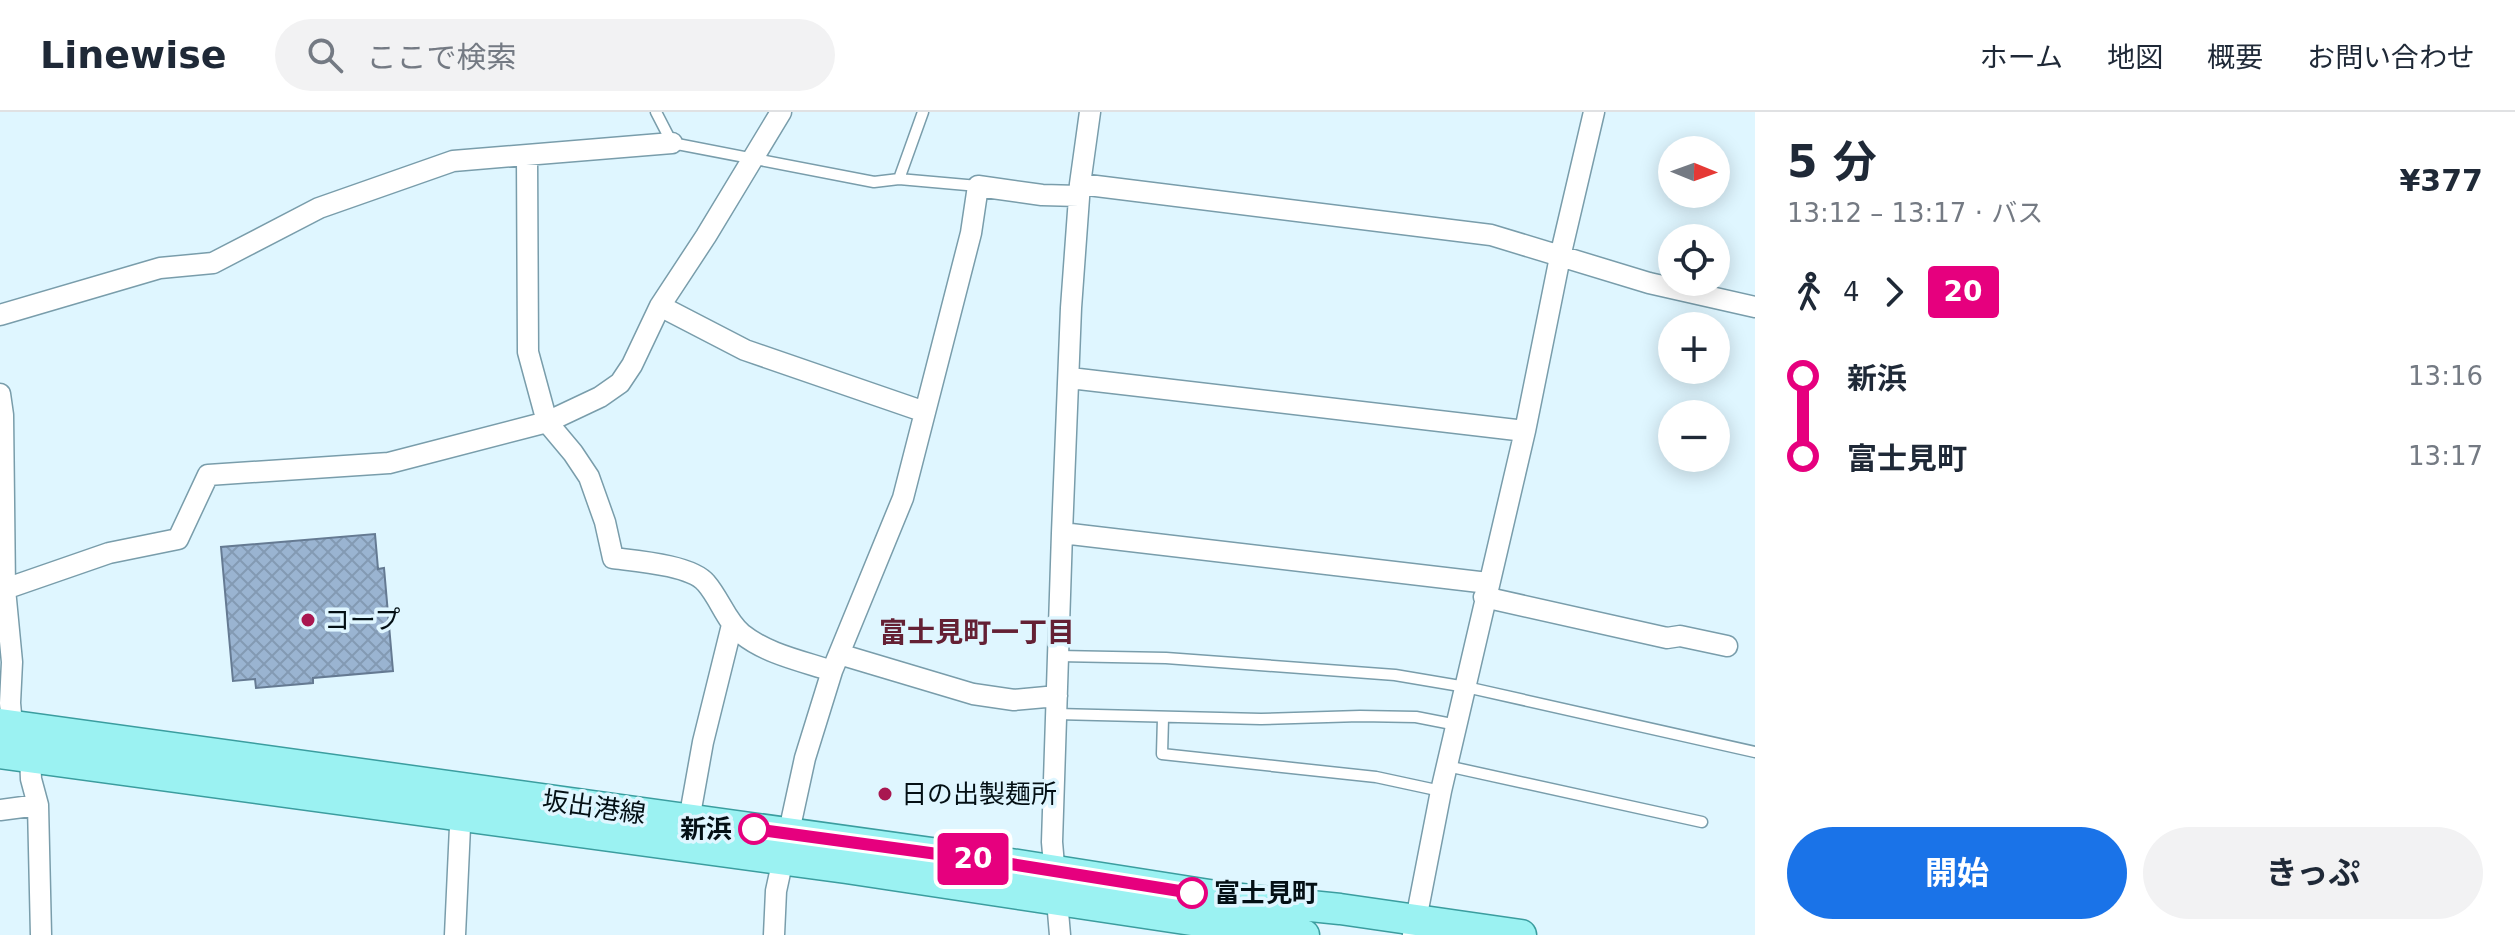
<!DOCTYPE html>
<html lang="ja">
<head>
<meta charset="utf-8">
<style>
  body { margin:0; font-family:"DejaVu Sans","Noto Sans JP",sans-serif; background:#f2f2f3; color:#1f2937; height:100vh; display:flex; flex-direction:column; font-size:30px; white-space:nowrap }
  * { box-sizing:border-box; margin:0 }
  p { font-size:26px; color:#747a83 }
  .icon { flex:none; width:44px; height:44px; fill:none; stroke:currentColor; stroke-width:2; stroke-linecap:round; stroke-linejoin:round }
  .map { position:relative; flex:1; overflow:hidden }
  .drawer { display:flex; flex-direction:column; background:#fff; width:760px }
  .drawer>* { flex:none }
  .badge { padding:0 16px; border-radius:6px; font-size:28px; line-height:52px }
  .needle { width:52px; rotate:91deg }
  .buttons { position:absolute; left:1658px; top:24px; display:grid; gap:16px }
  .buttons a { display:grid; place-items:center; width:72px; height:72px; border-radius:50%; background:#fff; box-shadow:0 4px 20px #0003; font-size:40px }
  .map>.badge { position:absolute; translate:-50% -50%; box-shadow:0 0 0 4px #fff }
  .legs { display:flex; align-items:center; gap:12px; height:88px; padding:0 32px; font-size:26px }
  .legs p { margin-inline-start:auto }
  .headline { display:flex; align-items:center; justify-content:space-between; height:136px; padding:0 32px }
  h1 { font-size:44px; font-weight:700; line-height:60px }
  .button { display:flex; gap:16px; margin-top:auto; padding:16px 32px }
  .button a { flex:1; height:92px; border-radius:48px; background:#1a73e8; color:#fff; font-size:32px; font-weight:700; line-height:92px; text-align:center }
  .button a+a { background:#f2f2f3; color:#1f2937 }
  ul { padding:0 32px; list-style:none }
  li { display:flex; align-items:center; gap:28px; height:80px; font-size:30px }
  li i { display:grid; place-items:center; width:12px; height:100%; margin:0 10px; background:currentColor }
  li i::after { content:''; width:20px; height:20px; margin:-10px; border:6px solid; border-radius:50%; background:#fff }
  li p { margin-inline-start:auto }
  li:first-child i { background:linear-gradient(#0000 50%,currentColor 0) }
  li:last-child i { background:linear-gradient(currentColor 50%,#0000 0) }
  header { display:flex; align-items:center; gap:48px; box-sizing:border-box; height:112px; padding:0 40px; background:#fff; border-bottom:2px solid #e0e1e3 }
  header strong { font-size:38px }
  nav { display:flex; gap:44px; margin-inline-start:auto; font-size:28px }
  .search { width:560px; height:72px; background:#f2f2f3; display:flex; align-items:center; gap:20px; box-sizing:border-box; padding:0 28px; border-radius:44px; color:#747a83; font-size:30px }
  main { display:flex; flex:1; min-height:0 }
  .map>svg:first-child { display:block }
</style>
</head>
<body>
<header>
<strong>Linewise</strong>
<div class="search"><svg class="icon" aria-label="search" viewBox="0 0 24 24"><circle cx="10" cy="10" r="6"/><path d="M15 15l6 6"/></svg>ここで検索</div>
<nav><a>ホーム</a><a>地図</a><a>概要</a><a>お問い合わせ</a></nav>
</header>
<main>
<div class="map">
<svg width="1755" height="823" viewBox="0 0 1755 823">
  <defs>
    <pattern id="building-cross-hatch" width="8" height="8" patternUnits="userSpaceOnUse" patternTransform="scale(2)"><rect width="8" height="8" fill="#9ab4d1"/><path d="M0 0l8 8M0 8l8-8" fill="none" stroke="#839ab3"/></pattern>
  </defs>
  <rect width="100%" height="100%" fill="#dff6ff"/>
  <path fill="url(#building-cross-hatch)" stroke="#657a92" stroke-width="2" d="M 375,422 L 378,457 L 384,456 L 393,559 L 313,566 L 313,571 L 256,576 L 255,567 L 233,569 L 221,435 Z"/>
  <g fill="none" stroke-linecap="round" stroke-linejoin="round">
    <g stroke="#799dab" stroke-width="13">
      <path id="lane" d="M 656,0 L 672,31 L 874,70 L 899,67 L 978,74
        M 899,67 L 923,0
        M 1058,544 L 1166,546 L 1395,563 L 1466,575 L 1755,640
        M 1056,602 L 1261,607 L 1360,604 L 1416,605 L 1457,613
        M 1163,606 L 1162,642 L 1376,665 L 1441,679
        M 1447,654 L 1702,710"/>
    </g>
    <g stroke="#799dab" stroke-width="23">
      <path id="street" d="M 527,44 L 528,240 L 547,310 L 573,341 L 589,365 L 605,410 L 613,446 C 636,449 691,453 706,471 C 720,487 726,509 742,522 C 767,542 802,549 832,559
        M 1080,72 L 1491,123 L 1649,171 L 1755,195
        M 660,194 L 745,238 L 925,300
        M 0,203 L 160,156 L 213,151 L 319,96 L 453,49 L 672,31
        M 1070,266 L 1525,319
        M 0,282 L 3,303 L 5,477 L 12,550 L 10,591 L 12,613 L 30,645 L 31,667 L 38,693 L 41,823
        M 1062,421 L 1488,471
        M 5,477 L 109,441 L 178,427 L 208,363 L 389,351 L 547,310 L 600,285 L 620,271 L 632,253 L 660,194 L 706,124 L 781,0
        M 1484,485 L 1667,526 L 1680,524 L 1727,534
        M 839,542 L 973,582 L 1014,588 L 1057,584
        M 0,698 L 38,693
        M 689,708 L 703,630 L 732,513
        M 455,823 L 461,693
        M 774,823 L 776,779 L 805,646 L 832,559 L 903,386 L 971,121 L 978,74 L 1042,83 L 1079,84
        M 1060,823 L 1052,730 L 1062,421 L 1071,196 L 1080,72 L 1090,0
        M 1413,823 L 1441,679 L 1525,319 L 1560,145 L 1594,0"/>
    </g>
    <g stroke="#3b9d9f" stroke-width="33">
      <path id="primary" d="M 0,612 L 1011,752 L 1222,785 L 1340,797 L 1521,823
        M 0,641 L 846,756 L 1212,811 L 1304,823"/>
    </g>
    <use href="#lane" stroke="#fff" stroke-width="10"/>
    <use href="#street" stroke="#fff" stroke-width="20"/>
    <use href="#primary" stroke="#9bf2f2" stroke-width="30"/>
  </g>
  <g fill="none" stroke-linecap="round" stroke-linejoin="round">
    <g stroke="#fff" stroke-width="18">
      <path id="line-1" d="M 754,717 L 1011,752 L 1192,781"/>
    </g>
    <use href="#line-1" stroke="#e6007e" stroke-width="12"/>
  </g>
  <g fill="#a91750" stroke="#dff6ff" stroke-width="3">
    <circle cx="308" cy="508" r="8"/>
    <circle cx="885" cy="682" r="8"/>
  </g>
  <g fill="#fff" stroke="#e6007e" stroke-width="4">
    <circle cx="754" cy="717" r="14"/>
    <circle cx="1192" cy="781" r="14"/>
  </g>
  <g text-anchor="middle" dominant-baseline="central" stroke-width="7" stroke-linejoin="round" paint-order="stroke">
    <g font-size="26" fill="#041015" stroke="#dff6ff" text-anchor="start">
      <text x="324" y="508">コープ</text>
      <text x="901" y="682">日の出製麺所</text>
    </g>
    <g font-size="26" fill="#041015" stroke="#dff6ff">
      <text transform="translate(594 695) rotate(8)">坂出港線</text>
    </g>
    <g font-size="26" font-weight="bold" fill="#041015" stroke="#dff6ff" text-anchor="end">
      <text x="732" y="717">新浜</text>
      <text x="1214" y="781" text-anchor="start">富士見町</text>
    </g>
    <g font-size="28" font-weight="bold" fill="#642034" stroke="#dff6ff">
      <text x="977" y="520">富士見町一丁目</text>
    </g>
  </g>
</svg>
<div class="buttons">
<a><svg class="needle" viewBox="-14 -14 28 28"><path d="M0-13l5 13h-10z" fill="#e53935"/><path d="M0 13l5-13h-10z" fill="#747a83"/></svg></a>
<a><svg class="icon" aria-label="locate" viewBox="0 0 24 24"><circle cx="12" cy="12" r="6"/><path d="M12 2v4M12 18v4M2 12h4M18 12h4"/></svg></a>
<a>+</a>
<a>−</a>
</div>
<b class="badge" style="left:973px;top:747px;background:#e6007e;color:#fff">20</b>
</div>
<section class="drawer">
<div class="headline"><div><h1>5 分</h1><p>13:12 – 13:17 · バス</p></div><b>¥377</b></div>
<div class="legs"><svg class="icon" aria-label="walk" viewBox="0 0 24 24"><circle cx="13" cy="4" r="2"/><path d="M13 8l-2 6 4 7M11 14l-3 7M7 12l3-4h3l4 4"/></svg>4<svg class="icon" aria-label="forward" viewBox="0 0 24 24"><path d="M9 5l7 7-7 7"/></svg><b class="badge" style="background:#e6007e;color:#fff">20</b></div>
<ul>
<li><i style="color:#e6007e"></i><b>新浜</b><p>13:16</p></li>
<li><i style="color:#e6007e"></i><b>富士見町</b><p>13:17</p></li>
</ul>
<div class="button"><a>開始</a><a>きっぷ</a></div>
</section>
</main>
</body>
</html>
